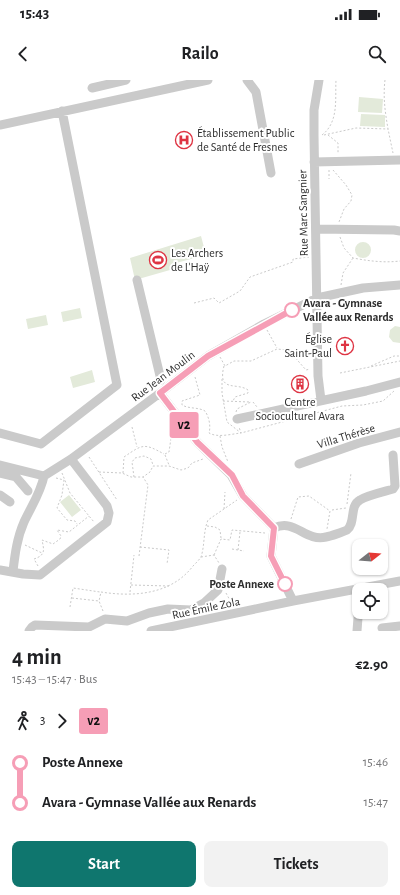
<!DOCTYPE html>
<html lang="en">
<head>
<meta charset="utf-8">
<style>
  body { margin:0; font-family:"Alegreya Sans",sans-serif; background:#f2f2f2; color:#202124; height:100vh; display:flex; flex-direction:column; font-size:15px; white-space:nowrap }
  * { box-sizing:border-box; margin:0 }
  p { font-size:13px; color:#757577 }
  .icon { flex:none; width:22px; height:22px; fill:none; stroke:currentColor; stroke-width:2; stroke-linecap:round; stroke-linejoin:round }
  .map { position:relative; height:551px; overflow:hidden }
  .side { display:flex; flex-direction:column; background:#fff; flex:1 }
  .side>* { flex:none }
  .badge { padding:0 8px; border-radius:3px; font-size:14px; line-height:26px }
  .needle { width:26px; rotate:73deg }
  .buttons { position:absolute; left:352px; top:459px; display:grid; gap:8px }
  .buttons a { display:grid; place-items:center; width:36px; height:36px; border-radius:8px; background:#fff; box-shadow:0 1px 3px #0004; font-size:20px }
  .map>.badge { position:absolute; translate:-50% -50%; box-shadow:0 0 0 2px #fff }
  .legs { display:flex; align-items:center; gap:6px; height:44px; padding:0 12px; font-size:13px }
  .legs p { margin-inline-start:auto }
  .head { display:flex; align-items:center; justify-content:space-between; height:68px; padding:0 12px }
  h1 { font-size:22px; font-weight:700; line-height:30px }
  .cta { display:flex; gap:8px; margin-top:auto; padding:8px 12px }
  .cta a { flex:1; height:46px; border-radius:8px; background:#0f766e; color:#fff; font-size:16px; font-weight:700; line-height:46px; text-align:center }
  .cta a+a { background:#f2f2f2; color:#202124 }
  ul { padding:0 12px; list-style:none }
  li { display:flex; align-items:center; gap:14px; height:40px; font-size:15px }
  li i { display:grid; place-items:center; width:6px; height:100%; margin:0 5px; background:currentColor }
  li i::after { content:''; width:10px; height:10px; margin:-5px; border:3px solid; border-radius:50%; background:#fff }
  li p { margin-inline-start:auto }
  li:first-child i { background:linear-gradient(#0000 50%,currentColor 0) }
  li:last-child i { background:linear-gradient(currentColor 50%,#0000 0) }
  .status { display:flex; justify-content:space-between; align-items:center; height:28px; padding:0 20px; background:#fff; direction:ltr }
  .status svg { height:11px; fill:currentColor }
  header { display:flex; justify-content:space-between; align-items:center; height:52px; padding:0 12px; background:#fff; font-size:18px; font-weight:700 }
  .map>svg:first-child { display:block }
</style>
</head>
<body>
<div class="status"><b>15:43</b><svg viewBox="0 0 49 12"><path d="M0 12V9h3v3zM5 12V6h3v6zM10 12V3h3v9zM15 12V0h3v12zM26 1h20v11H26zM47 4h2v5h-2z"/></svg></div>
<header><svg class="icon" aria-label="back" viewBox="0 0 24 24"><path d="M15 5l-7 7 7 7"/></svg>Railo<svg class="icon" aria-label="search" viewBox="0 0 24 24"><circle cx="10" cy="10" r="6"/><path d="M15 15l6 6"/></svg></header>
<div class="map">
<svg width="400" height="551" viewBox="0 0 400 551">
  <rect width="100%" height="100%" fill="#fff"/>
  <path fill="#e3eada" d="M 359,17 L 383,19 L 382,33 L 358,32 Z
    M 361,34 L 385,35 L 385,47 L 360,46 Z
    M 201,156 L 206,175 L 176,183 L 177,188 L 135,200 L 130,178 Z
    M355 170a8 8 0 1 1 16 0a8 8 0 1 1-16 0Z
    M 80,228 L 82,238 L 63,242 L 61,232 Z
    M 46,235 L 48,245 L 28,249 L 26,239 Z
    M 395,246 L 400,247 L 400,263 L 393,262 L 389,257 L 390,250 Z
    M 92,290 L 95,302 L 73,308 L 70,297 Z
    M 69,415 L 81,430 L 72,437 L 60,422 Z"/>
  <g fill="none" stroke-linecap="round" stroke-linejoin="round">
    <path stroke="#cacaca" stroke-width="1" stroke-dasharray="2 2" stroke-linecap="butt" d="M 385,0 C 382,24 388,49 393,73
      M 322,55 C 339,42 335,19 336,0
      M 324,55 L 356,48 L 388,49
      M 328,55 L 338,63 L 338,74
      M 329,90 L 329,99
      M 333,90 L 346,105 L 352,115 L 351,121 L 344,129 L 339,142
      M 340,157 L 344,168 L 353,178 C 369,181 384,183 400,181
      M 341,205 L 343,193 L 353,178
      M 194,223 L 214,218 L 219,223 L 240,211 L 250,197 L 293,182 L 293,179 L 309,177
      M 267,250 L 277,268
      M 220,277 L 225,286 L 234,281 L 251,281 L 277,269 L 286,270 L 292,274 L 306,290 L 310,289
      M 224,286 C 217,313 237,302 248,310 L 248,313 L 235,317 L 233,321
      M 371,286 L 394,276 L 400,276
      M 340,293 L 400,281
      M 195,297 L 200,315 L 182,321 L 182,325 C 189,329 198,327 205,331 C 209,337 211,346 209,353 C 218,358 231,354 241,353 L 239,347
      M 222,299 L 222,313 L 227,342 L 241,353 L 342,326 L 363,325 L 383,321 L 394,311
      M 223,321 L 250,322
      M 253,322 L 257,327
      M 236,332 L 237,329 L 251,322
      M 132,347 L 137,367
      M 220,356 L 222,367 L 228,382
      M 165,374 L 169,372 L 173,344
      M 165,375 L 169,385
      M 89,377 L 117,420
      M 99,392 L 122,393 L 131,397 L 143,397 L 150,392 L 153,386 L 169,386 L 181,390 L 188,388 L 192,383 L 203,379
      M 62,393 L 70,413 L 94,442
      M 123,393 L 124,377 C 143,364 144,363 164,374
      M 134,397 L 132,382 L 135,378 L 144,376 L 151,379 L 153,385
      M 56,398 L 64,400 L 62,415 L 57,428 L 67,440 L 75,441 L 77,444
      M 347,424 L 351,393
      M 224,429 L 225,412
      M 332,430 L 346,428
      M 291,439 L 298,417 L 309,416 L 330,431 L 327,449
      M 207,446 L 215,447 L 220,450 L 221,458
      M 25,465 L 42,473
      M 140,467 L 169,470 L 167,484
      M 232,469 L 244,471
      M 238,470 L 240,452
      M 214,475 L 221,459 L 230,460 L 232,450 L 265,453
      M 139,476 L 148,405 L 143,397
      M 201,477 L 214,475 L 219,483
      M 38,486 L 34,479 C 46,475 44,470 42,460 L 53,464 L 60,459 L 61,456 L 57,450 L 69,452 L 89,436
      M 131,505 L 169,506
      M 130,512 L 134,475
      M 226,513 L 233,526
      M 72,518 L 99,521
      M 70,527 L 73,508 L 100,512
      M 103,531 L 99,521 L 101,512 C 133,517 171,515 193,486 C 196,483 199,480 201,477 C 205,465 203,452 208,440 L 237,420"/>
    <path stroke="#cacaca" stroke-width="9" d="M 247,0 L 256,12 L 271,93
      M 319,0 L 314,30 L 314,55 L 317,237 L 318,296 L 321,320
      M 92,8 L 126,0
      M 0,45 L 208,0
      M 314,82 L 400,80
      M 316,149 L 394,150 L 400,151
      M 137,200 L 161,300
      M 160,313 L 197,362 L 231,395 L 243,416 L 274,448 L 271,476 L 293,521
      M 237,339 L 366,311 L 400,302
      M 0,353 L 41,364 L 117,305 L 62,31
      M 299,384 L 359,363 L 400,352
      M 0,385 L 44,396 L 71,379 L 160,313 L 208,276 L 264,244 L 317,218 L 363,208 L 400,205
      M 0,393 L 16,397 L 28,411
      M 0,415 L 10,422
      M 274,448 C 295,438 305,462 326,457 C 331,456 343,452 347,450 C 356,443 349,426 360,420 C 368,415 383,412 393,409 L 395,406 L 393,375
      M 0,490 L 23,494 L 40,495 L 107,442 L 109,433 L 107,426 L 71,379
      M 13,491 C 15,474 17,458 24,442 C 31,427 41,412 44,396
      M 382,548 L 400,546
      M 29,551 L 32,547 L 35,545 L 89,547 L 105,539 L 127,541 L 149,533 L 168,529 L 191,530 L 204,523 L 218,510 L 222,489
      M 151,551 L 293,521 L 400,501
      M 357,551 L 359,524"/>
  </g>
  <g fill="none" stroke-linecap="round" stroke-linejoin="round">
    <g stroke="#fff" stroke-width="9">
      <path id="line-1" d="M 285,504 L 271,476 L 274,448 L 243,416 L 232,395 L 197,362 L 160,313 L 208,276 L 292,230"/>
    </g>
    <use href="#line-1" stroke="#f69eb6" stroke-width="6"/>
  </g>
  <defs>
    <g id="hospital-ring" transform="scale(0.9)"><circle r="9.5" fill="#fff" stroke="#de3443" stroke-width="1.5"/><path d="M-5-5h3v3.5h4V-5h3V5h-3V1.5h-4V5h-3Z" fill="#de3443"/></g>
    <g id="stadium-ring" transform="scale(0.9)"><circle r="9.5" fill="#fff" stroke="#de3443" stroke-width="1.5"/><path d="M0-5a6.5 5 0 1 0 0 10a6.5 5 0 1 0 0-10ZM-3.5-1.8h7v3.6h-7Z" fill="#de3443"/></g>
    <g id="church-ring" transform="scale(0.9)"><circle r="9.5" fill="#fff" stroke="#de3443" stroke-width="1.5"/><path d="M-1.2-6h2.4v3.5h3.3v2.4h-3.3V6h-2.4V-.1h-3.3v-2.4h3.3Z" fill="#de3443"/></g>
    <g id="building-ring" transform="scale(0.9)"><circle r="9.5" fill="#fff" stroke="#de3443" stroke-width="1.5"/><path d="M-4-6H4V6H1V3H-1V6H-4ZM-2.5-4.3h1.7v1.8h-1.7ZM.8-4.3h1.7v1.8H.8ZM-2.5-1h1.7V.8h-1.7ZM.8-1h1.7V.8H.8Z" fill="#de3443"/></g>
  </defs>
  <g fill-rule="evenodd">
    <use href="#hospital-ring" x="184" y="60"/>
    <use href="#stadium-ring" x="158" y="180"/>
    <use href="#church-ring" x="345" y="266"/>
    <use href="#building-ring" x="300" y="304"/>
  </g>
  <g fill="#fff" stroke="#f69eb6" stroke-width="2">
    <circle cx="292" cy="230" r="7"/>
    <circle cx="285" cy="504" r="7"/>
  </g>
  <g text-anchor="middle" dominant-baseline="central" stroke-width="4" stroke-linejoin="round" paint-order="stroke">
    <g font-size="12" fill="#2d2d2d" stroke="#fff" text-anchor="start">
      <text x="197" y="53">Établissement Public<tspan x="197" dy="14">de Santé de Fresnes</tspan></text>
      <text x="171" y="173">Les Archers<tspan x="171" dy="14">de L'Haÿ</tspan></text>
      <text x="332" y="259" text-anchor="end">Église<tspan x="332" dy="14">Saint-Paul</tspan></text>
      <text x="300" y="322" text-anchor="middle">Centre<tspan x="300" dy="14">Socioculturel Avara</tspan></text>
    </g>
    <g font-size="12" fill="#2d2d2d" stroke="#fff">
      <text transform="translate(303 133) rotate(-91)">Rue Marc Sangnier</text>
      <text transform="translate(163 296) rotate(-37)">Rue Jean Moulin</text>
      <text transform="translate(346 356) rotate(-17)">Villa Thérèse</text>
      <text transform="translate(206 528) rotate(-12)">Rue Émile Zola</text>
    </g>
    <g font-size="12" font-weight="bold" fill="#2d2d2d" stroke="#fff" text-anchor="start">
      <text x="303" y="223">Avara - Gymnase<tspan x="303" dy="14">Vallée aux Renards</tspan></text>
      <text x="274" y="504" text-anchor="end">Poste Annexe</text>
    </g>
  </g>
</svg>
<div class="buttons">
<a><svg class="needle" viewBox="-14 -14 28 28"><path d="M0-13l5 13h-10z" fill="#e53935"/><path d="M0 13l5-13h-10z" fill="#757577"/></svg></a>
<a><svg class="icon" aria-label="locate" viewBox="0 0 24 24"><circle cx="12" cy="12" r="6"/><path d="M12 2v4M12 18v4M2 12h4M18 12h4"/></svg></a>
</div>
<b class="badge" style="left:184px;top:345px;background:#f69eb6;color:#111">v2</b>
</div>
<section class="side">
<div class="head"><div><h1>4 min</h1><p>15:43 – 15:47 · Bus</p></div><b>€2.90</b></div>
<div class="legs"><svg class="icon" aria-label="walk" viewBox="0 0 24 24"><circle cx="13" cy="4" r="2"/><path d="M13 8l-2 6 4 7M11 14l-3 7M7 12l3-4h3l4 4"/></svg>3<svg class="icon" aria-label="forward" viewBox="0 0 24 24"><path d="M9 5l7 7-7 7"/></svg><b class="badge" style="background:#f69eb6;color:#111">v2</b></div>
<ul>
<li><i style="color:#f69eb6"></i><b>Poste Annexe</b><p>15:46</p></li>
<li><i style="color:#f69eb6"></i><b>Avara - Gymnase Vallée aux Renards</b><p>15:47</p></li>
</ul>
<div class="cta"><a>Start</a><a>Tickets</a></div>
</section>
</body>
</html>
